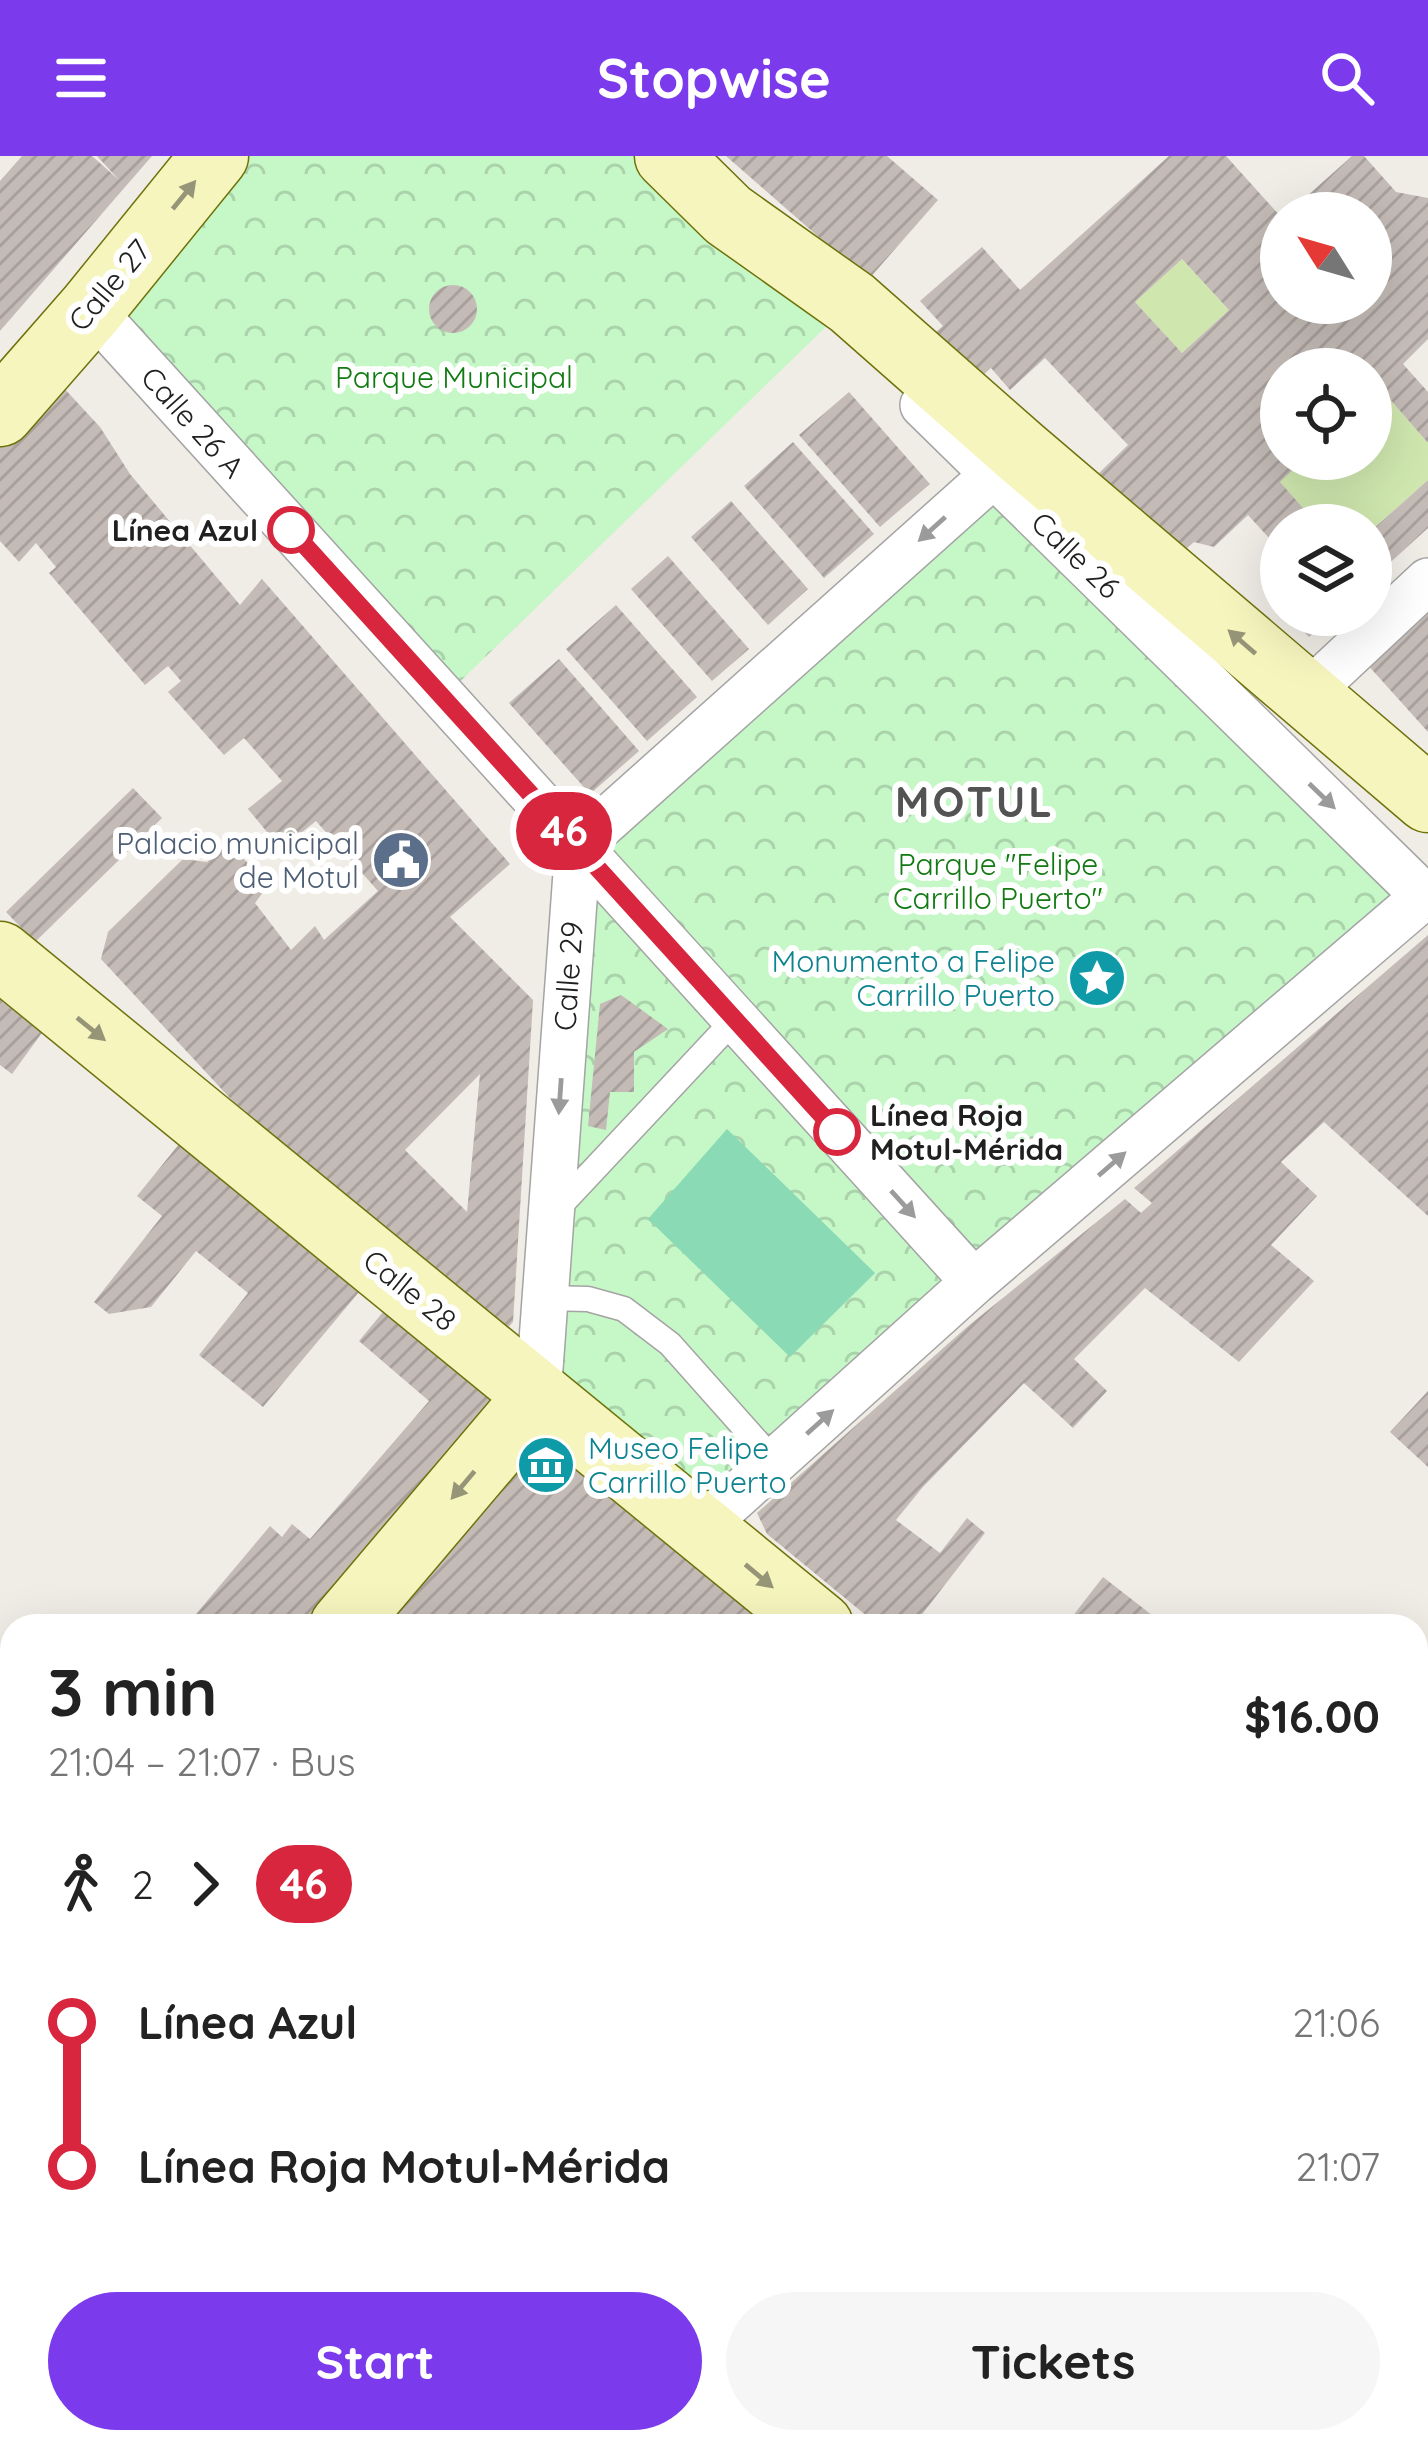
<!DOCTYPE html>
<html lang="en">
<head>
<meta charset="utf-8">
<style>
  body { margin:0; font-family:Quicksand,sans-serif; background:#f6f6f6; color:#222; height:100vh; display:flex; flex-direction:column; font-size:45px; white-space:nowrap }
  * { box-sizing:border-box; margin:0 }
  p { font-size:39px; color:#767676 }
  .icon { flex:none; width:66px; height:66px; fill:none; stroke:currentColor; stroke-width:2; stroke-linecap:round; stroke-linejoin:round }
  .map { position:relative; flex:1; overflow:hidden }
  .drawer { position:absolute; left:0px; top:1458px; width:1428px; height:840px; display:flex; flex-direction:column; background:#fff; border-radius:36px 36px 0 0; box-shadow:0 12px 48px #0002 }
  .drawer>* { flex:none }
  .badge { padding:0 24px; border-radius:39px; font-size:42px; line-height:78px }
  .needle { width:78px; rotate:307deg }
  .buttons { position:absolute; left:1260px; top:36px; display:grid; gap:24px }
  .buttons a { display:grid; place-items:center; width:132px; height:132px; border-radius:50%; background:#fff; box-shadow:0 12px 48px #0002; font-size:60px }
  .map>.badge { position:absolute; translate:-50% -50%; box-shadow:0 0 0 6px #fff }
  .legs { display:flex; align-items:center; gap:18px; height:132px; padding:0 48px; font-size:39px }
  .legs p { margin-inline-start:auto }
  .summary { display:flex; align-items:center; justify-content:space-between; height:204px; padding:0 48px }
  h1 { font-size:66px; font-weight:800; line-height:90px }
  .button { display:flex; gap:24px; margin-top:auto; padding:24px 48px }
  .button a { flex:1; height:138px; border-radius:72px; background:#7c3aed; color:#fff; font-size:48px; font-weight:800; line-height:138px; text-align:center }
  .button a+a { background:#f6f6f6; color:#222 }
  ul { padding:0 48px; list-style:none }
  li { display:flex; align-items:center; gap:42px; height:144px; font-size:45px }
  li i { display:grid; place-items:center; width:18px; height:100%; margin:0 15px; background:currentColor }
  li i::after { content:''; width:30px; height:30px; margin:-15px; border:9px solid; border-radius:50%; background:#fff }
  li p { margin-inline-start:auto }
  li:first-child i { background:linear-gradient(#0000 50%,currentColor 0) }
  li:last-child i { background:linear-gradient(currentColor 50%,#0000 0) }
  header { display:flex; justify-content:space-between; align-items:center; height:156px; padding:0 48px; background:#7c3aed; color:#fff; font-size:54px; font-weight:800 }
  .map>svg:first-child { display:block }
</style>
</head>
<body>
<header><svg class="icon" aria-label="menu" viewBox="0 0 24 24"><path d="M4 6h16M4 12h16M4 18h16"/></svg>Stopwise<svg class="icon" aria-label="search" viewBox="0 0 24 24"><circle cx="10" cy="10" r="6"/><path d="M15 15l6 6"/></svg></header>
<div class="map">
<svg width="1428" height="2298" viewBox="0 0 1428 2298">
  <defs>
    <pattern id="park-crowns" width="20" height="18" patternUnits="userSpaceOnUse" patternTransform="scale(3)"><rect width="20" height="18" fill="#c6f7c7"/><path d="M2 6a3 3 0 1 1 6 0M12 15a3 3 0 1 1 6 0" fill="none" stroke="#aad3ab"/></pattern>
    <pattern id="building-hatch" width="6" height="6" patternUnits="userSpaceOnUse" patternTransform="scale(3)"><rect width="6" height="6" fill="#c4bbb6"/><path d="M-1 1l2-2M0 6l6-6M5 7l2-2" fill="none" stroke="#a8a09c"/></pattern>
  </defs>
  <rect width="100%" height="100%" fill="#f0ece6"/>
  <path fill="#cfe7af" d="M 1182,103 L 1229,154 L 1182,197 L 1135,146 Z
    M 1381,233 L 1428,287 L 1428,324 L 1371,375 L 1371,369 L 1318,369 L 1278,324 L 1302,303 L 1371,303 L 1371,242 Z"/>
  <path fill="url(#park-crowns)" d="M 217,0 L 667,0 L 835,162 L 443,542 L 91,153 Z
    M 993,318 L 1424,740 L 701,1372 L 538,1240 L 578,690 Z"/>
  <path fill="#89dab5" d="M 727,973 L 875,1117 L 790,1201 L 648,1063 Z"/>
  <path fill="url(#building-hatch)" fill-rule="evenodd" d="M 22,0 L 92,0 L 119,24 L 97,0 L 152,0 L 0,175 L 0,25 Z
    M 726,0 L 887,0 L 938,44 L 868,124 Z
    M 1169,0 L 1226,0 L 1281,61 L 1281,147 L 1371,147 L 1371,57 L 1288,57 L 1352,0 L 1364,0 L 1396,36 L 1428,42 L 1428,183 L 1403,208 L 1428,236 L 1428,287 L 1381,233 L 1371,242 L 1371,213 L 1281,213 L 1281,303 L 1304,303 L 1280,326 L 1318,369 L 1281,369 L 1281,395 L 1248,359 L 1214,391 L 1194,386 L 1177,401 L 1099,317 L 1128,289 L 1045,202 L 1010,234 L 991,212 L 974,227 L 931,180 L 943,170 L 920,145 L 982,91 L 1020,134 ZM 1182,103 L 1229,154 L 1182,197 L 1135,146 Z
    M429 153a24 24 0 1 1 48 0a24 24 0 1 1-48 0Z
    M 61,229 L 100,271 L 130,318 L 240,449 L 262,423 L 510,708 L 450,761 L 533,844 L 513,1166 L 503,1177 L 266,981 L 101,803 L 108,776 L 183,703 L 207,706 L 227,688 L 270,727 L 255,747 L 291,794 L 315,770 L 324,784 L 378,735 L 316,665 L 281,693 L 248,653 L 282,625 L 244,582 L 224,599 L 168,536 L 181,525 L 168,510 L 145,529 L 49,417 L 56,411 L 36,387 L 19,406 L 0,385 L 0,287 ZM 480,918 L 467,1056 L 405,994 Z
    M 849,236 L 930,328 L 880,371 L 799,279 Z
    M 793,286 L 874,378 L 824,422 L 744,330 Z
    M 1428,324 L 1428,372 L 1371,424 L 1371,375 Z
    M 731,345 L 808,433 L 768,469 L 691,381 Z
    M 668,400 L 749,493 L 712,525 L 631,433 Z
    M 616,449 L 697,541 L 647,585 L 566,493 Z
    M 1428,451 L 1428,576 L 1366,507 Z
    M 1289,459 L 1333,459 L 1309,481 Z
    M 559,503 L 639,595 L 590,638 L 509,547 Z
    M 133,632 L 162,662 L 35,786 L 6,756 Z
    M 1428,779 L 1428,1060 L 1324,966 L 1281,1006 L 1317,1040 L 1271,1089 L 1314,1125 L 1239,1206 L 1145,1132 L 1074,1203 L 1107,1235 L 1073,1272 L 1024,1227 L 922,1332 L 896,1364 L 940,1397 L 967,1362 L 985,1377 L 913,1470 L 879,1470 L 767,1378 L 757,1357 L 967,1171 L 1125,1043 L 1141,1057 L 1152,1047 L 1134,1032 Z
    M 0,822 L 52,863 L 12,918 L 0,909 Z
    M 621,839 L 668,873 L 634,896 L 634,936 L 610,936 L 606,974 L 588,970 L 600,848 Z
    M 188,977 L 366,1121 L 359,1136 L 263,1251 L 199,1199 L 248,1137 L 196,1095 L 151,1151 L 109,1158 L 94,1146 L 162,1060 L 137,1040 Z
    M 389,1152 L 490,1228 L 491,1266 L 319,1470 L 186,1470 L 270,1370 L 282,1381 L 292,1368 L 310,1383 L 429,1245 L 359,1185 L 383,1156 Z
    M 1428,1235 L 1428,1311 L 1390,1276 Z
    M 536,1277 L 661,1375 L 764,1470 L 377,1470 Z
    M 1103,1421 L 1166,1470 L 1065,1470 Z
    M 1428,1874 L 1428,1937 L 1416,1926 L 1416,1887 Z
    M 1068,2286 L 1307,2286 L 1321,2298 L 1072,2298 L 1064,2291 Z"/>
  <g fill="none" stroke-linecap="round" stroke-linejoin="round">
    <g stroke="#a4a4a4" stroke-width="27">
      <path id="lane" d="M 556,1054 L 735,863
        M 545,1142 L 588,1143 L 624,1153 L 670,1188 L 775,1306"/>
    </g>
    <g stroke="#a4a4a4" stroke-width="48">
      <path id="street" d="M 91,153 L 974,1126
        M 923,249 L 1424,740
        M 1305,540 L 1428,425
        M 538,1240 L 578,690 L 1020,295
        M 701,1372 L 974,1126 L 1428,737
        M 1416,1845 L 1428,1831
        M 0,2186 L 12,2196
        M 122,2286 L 137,2298
        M 1026,2298 L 1037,2286"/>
    </g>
    <g stroke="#6f720b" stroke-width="69">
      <path id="secondary" d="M 668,0 L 728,59 L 852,147 L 1020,295 L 1428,643
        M 0,257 L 91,153 L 215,0
        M 0,799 L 820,1470
        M 343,1470 L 538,1240
        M 0,1875 L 12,1861
        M 1416,1964 L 1428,1974"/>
    </g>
    <use href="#lane" stroke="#fff" stroke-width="24"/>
    <use href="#street" stroke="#fff" stroke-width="45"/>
    <use href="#secondary" stroke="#f6f5be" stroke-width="66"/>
  </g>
  <defs><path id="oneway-solid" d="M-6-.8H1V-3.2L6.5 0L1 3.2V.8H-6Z" transform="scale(3)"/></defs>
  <g fill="#969577">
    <use href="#oneway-solid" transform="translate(184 39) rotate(-51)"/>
    <use href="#oneway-solid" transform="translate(1242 486) rotate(-139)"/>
    <use href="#oneway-solid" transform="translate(91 873) rotate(39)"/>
    <use href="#oneway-solid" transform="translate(463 1329) rotate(130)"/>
    <use href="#oneway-solid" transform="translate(759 1420) rotate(40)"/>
  </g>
  <g fill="#9b9b9b">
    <use href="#oneway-solid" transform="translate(932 373) rotate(138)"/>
    <use href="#oneway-solid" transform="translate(1322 640) rotate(44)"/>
    <use href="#oneway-solid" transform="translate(560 940) rotate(94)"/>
    <use href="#oneway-solid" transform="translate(1112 1008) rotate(-41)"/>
    <use href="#oneway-solid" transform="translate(903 1048) rotate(48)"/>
    <use href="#oneway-solid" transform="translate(820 1266) rotate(-42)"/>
  </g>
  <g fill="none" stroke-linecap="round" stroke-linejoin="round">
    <g stroke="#fff" stroke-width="27">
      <path id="line-1" d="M 291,374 L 837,976"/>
    </g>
    <use href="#line-1" stroke="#d7263d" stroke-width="18"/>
  </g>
  <defs>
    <g id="civic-disc" transform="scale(3)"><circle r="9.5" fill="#5c6f8a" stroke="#fff"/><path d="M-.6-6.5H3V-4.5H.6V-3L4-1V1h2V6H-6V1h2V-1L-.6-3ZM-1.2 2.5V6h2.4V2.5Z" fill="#fff"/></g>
    <g id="sight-disc" transform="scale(3)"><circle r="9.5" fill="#0f9aa8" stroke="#fff"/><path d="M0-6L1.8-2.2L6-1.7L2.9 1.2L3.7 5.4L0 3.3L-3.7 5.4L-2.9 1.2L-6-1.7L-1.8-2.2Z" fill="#fff"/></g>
    <g id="museum-disc" transform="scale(3)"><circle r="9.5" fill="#0f9aa8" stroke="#fff"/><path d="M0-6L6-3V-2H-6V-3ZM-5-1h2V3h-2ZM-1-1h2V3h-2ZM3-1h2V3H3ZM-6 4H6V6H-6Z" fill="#fff"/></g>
  </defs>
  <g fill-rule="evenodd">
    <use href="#civic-disc" x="401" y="704"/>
    <use href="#sight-disc" x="1097" y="822"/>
    <use href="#museum-disc" x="546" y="1309"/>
  </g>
  <g fill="#fff" stroke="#d7263d" stroke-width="6">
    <circle cx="291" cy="374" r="21"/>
    <circle cx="837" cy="976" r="21"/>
  </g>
  <g text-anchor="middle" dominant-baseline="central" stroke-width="12" stroke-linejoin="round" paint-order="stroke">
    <g font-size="30" fill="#202020" stroke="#fff">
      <text transform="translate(109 129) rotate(-50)">Calle 27</text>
      <text transform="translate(193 266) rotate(48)">Calle 26 A</text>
      <text transform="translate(1076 399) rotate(44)">Calle 26</text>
      <text transform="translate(568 820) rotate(-86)">Calle 29</text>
      <text transform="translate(410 1134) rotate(39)">Calle 28</text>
    </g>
    <g font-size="30" fill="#127a12" stroke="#fff">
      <text x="454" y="221">Parque Municipal</text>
      <text x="998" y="708">Parque "Felipe<tspan x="998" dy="34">Carrillo Puerto"</tspan></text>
    </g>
    <g font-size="30" font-weight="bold" fill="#202020" stroke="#fff" text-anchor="end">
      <text x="258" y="374">Línea Azul</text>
      <text x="870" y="959" text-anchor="start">Línea Roja<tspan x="870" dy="34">Motul-Mérida</tspan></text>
    </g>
    <g font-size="30" fill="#4e5e75" stroke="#fff" text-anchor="end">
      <text x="359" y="687">Palacio municipal<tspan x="359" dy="34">de Motul</tspan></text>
    </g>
    <g font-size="30" fill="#0d838f" stroke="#fff" text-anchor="end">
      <text x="1055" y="805">Monumento a Felipe<tspan x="1055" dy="34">Carrillo Puerto</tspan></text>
      <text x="588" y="1292" text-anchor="start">Museo Felipe<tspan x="588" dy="34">Carrillo Puerto</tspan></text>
    </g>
    <g font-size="42" font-weight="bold" letter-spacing="3" fill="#535353" stroke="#fff">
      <text x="975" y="645">MOTUL</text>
    </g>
  </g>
</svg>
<div class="buttons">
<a><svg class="needle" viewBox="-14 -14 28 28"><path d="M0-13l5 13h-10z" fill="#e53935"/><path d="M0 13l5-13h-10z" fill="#767676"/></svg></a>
<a><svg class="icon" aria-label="locate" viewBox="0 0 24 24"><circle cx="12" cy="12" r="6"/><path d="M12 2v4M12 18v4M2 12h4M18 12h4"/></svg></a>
<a><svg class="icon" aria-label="layers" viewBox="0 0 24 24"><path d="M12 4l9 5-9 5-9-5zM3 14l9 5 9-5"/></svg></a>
</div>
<b class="badge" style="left:564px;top:675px;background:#d7263d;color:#fff">46</b>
<section class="drawer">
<div class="summary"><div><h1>3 min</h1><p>21:04 – 21:07 · Bus</p></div><b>$16.00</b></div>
<div class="legs"><svg class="icon" aria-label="walk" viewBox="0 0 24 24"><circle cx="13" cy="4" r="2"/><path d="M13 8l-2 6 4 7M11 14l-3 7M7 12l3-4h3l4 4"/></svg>2<svg class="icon" aria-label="forward" viewBox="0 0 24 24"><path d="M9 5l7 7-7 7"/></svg><b class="badge" style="background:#d7263d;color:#fff">46</b></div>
<ul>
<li><i style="color:#d7263d"></i><b>Línea Azul</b><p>21:06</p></li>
<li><i style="color:#d7263d"></i><b>Línea Roja Motul-Mérida</b><p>21:07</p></li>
</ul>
<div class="button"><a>Start</a><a>Tickets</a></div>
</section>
</div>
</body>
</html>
